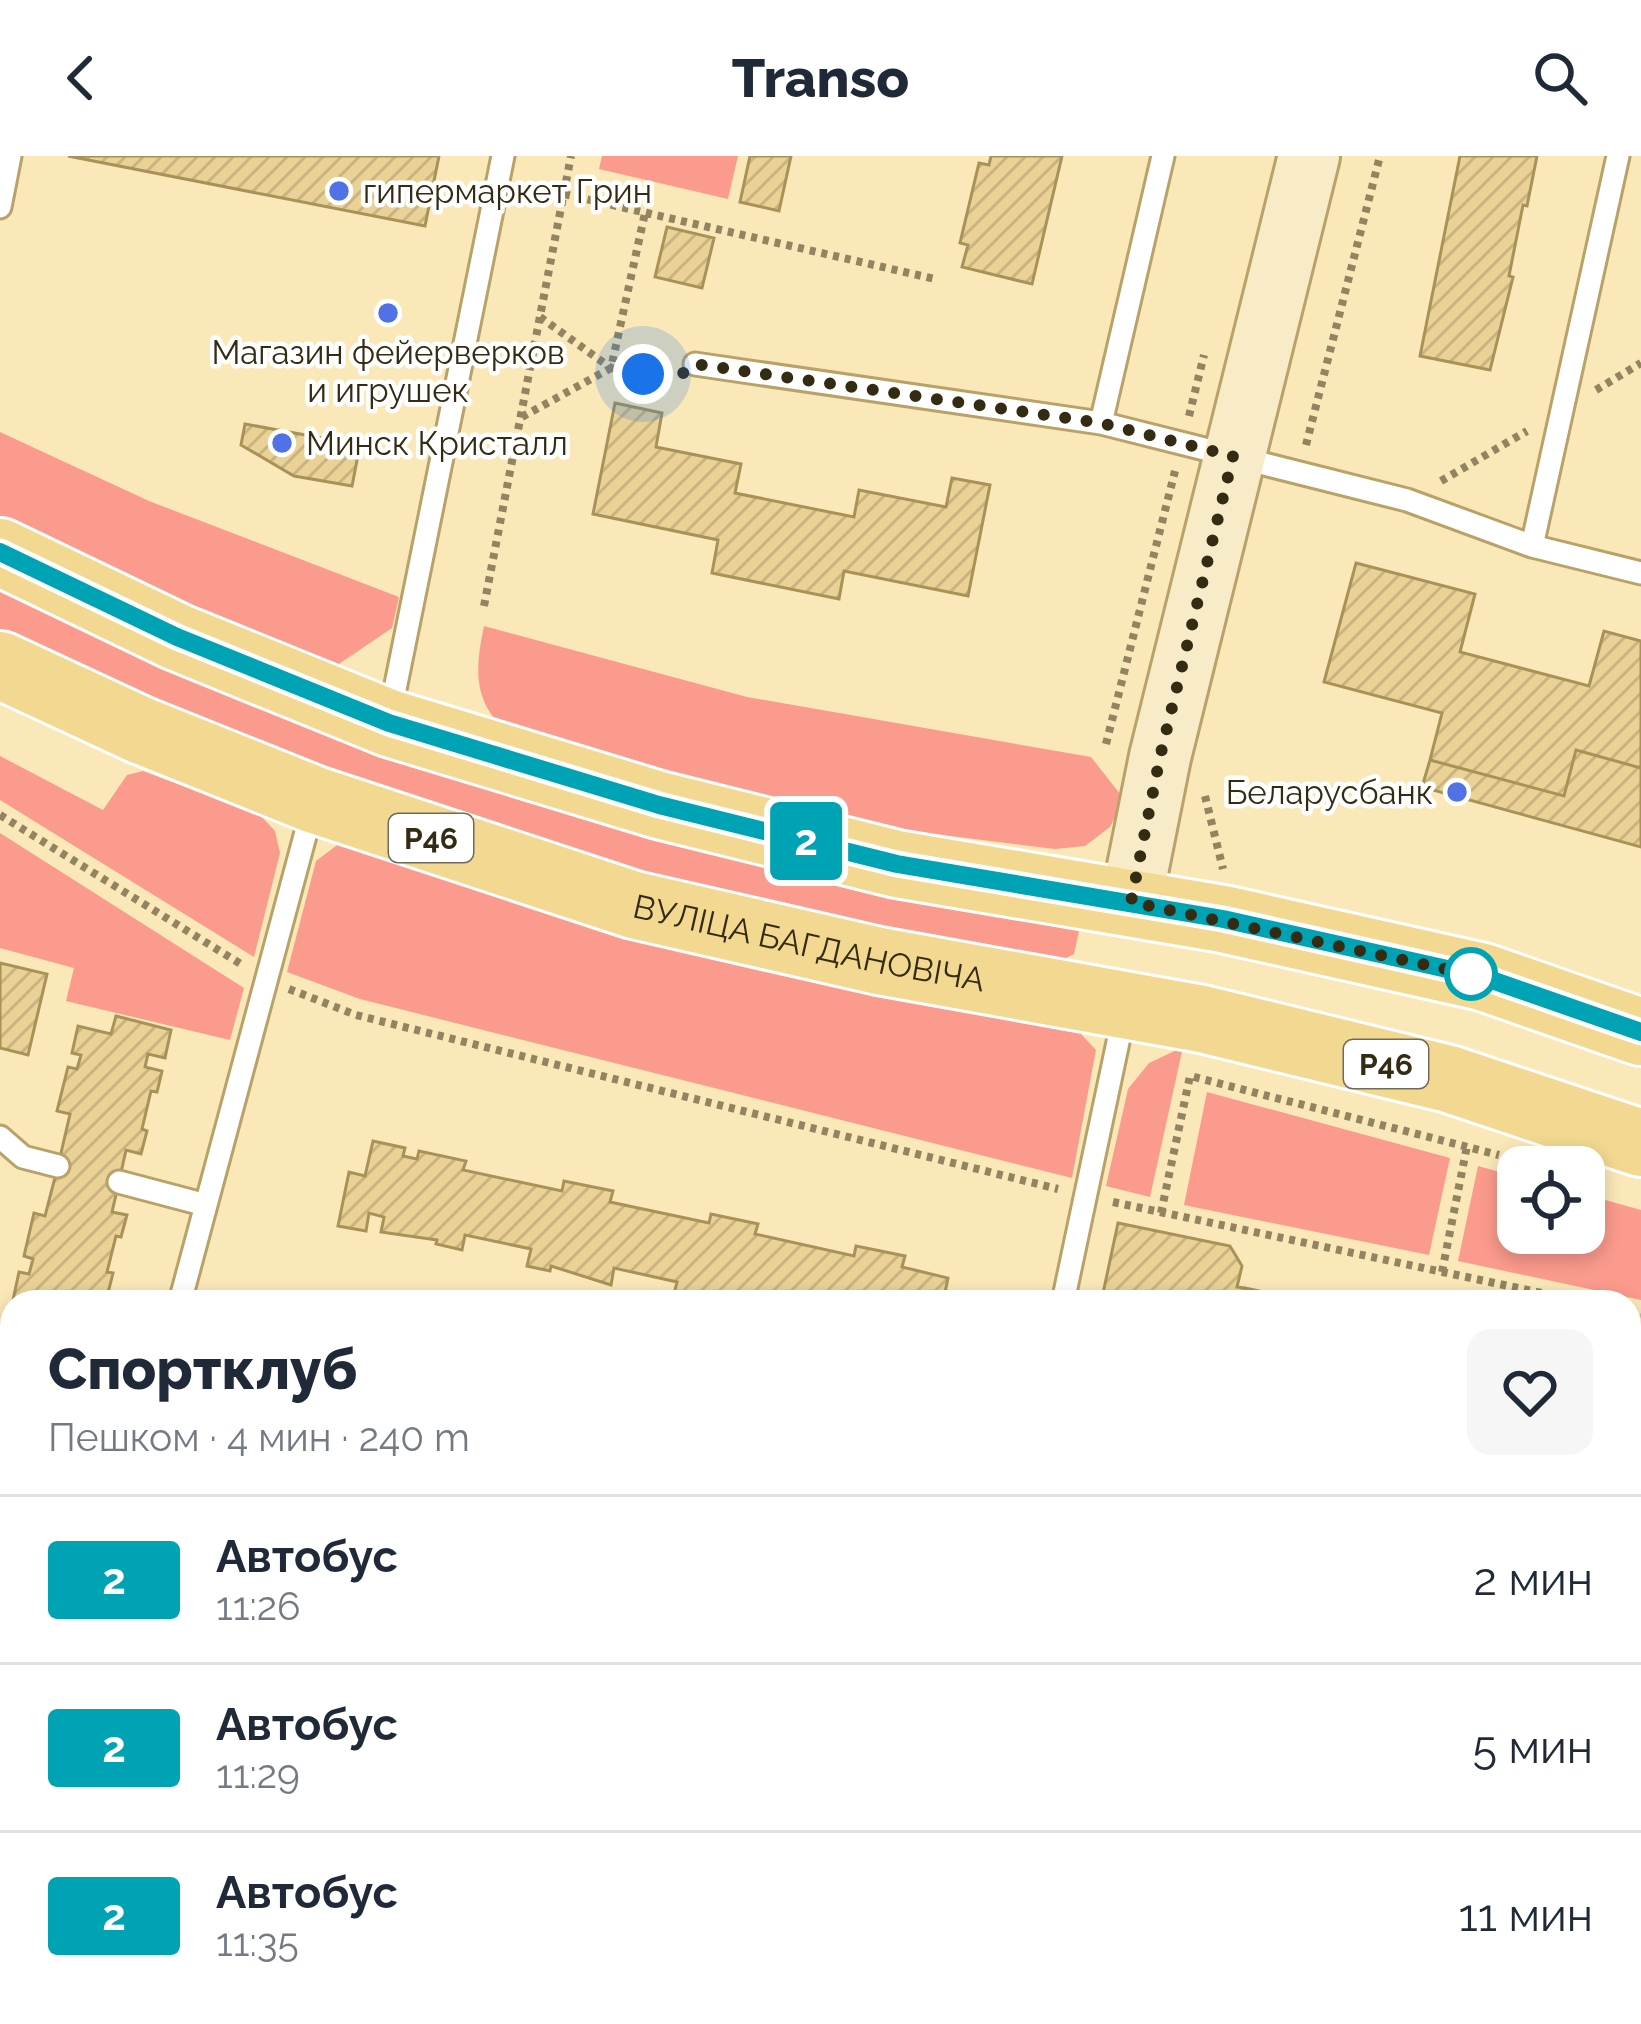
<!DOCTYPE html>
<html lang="ru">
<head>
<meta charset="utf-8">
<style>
  body { margin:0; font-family:Raleway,sans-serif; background:#f6f6f7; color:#1f2937; height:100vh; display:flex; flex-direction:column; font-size:45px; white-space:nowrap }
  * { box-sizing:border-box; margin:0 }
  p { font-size:39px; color:#747a83 }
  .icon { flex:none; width:66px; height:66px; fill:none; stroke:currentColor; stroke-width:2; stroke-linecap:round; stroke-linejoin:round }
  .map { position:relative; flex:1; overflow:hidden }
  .panel { position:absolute; left:0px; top:1134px; width:1641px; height:735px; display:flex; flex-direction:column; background:#fff; border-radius:36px 36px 0 0; box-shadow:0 6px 18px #0003 }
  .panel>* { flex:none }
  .badge { padding:0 24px; border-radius:9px; font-size:42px; line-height:78px }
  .controls { position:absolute; left:1497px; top:990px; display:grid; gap:24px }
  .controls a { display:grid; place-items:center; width:108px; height:108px; border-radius:24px; background:#fff; box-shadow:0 6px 18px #0003; font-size:60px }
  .you { position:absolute; width:60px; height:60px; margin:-30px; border:9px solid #fff; border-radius:50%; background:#1a73e8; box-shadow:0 0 0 18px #1a73e833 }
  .map>.badge { position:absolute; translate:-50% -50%; box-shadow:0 0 0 6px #fff }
  .round { display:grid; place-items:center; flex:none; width:126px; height:126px; border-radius:24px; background:#f6f6f7 }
  .headline { display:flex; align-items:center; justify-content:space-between; height:204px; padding:0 48px }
  h1 { font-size:57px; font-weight:800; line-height:90px }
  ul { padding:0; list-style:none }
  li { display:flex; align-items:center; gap:36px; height:168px; padding:0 48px; border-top:3px solid #e0e1e3 }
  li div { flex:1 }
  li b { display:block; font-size:45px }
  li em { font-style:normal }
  li .badge { min-width:132px; font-weight:700; text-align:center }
  header { display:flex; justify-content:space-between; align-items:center; height:156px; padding:0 48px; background:#fff; font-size:54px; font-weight:800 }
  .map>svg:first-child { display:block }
</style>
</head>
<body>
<header><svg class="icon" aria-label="back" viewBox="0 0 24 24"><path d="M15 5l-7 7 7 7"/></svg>Transo<svg class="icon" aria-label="search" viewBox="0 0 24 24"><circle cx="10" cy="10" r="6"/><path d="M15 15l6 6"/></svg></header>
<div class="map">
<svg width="1641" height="1868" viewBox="0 0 1641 1868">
  <defs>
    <pattern id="building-hatch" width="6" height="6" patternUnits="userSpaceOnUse" patternTransform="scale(3)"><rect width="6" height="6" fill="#ead297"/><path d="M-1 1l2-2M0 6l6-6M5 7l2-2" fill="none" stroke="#c9b481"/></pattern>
  </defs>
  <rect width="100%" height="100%" fill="#fbe8b8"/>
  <path fill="#fb9b8d" d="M 602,0 L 738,0 L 728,43 L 599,13 Z
    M 0,276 L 149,345 L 399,441 L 392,472 L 330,514 L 195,457 L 0,365 Z
    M 0,426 L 1068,760 L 1079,775 L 1074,798 L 1058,806 L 879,777 L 641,723 L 321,620 L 147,548 L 0,475 Z
    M 484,470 L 747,541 L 1091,601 L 1124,643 L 1110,671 L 1085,690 L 1055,693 L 903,674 L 666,623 L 502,571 C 472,541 476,509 484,470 Z
    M 0,600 L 103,654 L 127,619 L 143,615 L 260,659 L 275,675 L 280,697 L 254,801 L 0,644 Z
    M 0,677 L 244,832 L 230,884 L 66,845 L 74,812 L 0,792 Z
    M 341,686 L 630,782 L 1079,876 L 1096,894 L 1072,1022 L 360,843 L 287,816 L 316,705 Z
    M 1183,891 L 1150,1041 L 1106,1030 L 1128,933 L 1149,907 Z
    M 1207,936 L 1450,1002 L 1429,1099 L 1184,1049 Z
    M 1478,1010 L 1518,1021 L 1518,1077 L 1584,1077 L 1584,1038 L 1641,1054 L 1641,1144 L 1458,1105 Z"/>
  <path fill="url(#building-hatch)" stroke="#a89258" stroke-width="3" d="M 68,0 L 439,0 L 425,70 Z
    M 750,0 L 791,0 L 779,55 L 740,46 Z
    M 991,0 L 1062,0 L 1032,128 L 962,111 L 968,89 L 960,87 L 979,7 L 989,9 Z
    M 1460,0 L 1537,0 L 1527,50 L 1523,49 L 1509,120 L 1513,121 L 1490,214 L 1420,200 Z
    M 667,71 L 714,82 L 702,132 L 655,121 Z
    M 615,247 L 662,257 L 656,291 L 741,308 L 735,337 L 854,361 L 859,334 L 946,351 L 952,322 L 990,329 L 968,440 L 844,415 L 839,443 L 712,417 L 718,384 L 593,358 Z
    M 245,268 L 360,289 L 352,330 L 294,320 L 241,289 Z
    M 1356,407 L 1475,438 L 1460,496 L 1589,530 L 1604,475 L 1641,485 L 1641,612 L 1576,594 L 1564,640 L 1430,604 L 1442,557 L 1324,526 Z
    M 1576,594 L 1641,612 L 1641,691 L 1422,631 L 1430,604 L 1564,640 Z
    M 0,807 L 47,818 L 28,899 L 0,892 Z
    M 116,860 L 171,874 L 165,902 L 148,898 L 145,911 L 162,915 L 157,936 L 151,935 L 142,973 L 147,975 L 141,998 L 126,994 L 119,1026 L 112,1056 L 127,1059 L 121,1081 L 116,1080 L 107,1116 L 113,1117 L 107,1141 L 91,1137 L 89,1146 L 13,1144 L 19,1116 L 29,1118 L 33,1103 L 24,1100 L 34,1057 L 45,1060 L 58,1010 L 70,958 L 57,955 L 68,911 L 77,913 L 81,899 L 72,897 L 78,870 L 111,878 Z
    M 373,985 L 405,992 L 403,1000 L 417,1003 L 419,995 L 466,1005 L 463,1014 L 562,1035 L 564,1025 L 613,1035 L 610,1046 L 709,1067 L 711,1058 L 758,1068 L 755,1078 L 854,1100 L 856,1090 L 905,1100 L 902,1111 L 948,1122 L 943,1146 L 713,1146 L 697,1143 L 692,1146 L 673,1142 L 677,1126 L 614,1112 L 611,1129 L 551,1110 L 550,1115 L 527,1110 L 531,1093 L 465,1079 L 462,1094 L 436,1088 L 437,1084 L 381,1076 L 384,1061 L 369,1057 L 366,1075 L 338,1070 L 349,1016 L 365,1020 Z
    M 1118,1067 L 1230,1090 L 1242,1110 L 1237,1131 L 1245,1132 L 1242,1146 L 1111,1146 L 1102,1142 Z
    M 1245,1132 L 1310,1146 L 1242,1146 Z
    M 1629,1215 L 1641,1217 L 1641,1292 L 1629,1290 Z
    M 229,1857 L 485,1857 L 531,1868 L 226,1868 Z
    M 629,1857 L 811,1857 L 809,1868 L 626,1868 Z"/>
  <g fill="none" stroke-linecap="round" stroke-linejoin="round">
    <g stroke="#b9a268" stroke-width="27">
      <path id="lane" d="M 0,51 L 10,0
        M 695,208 L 1101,267 L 1407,344 L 1532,390 L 1641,417
        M 1101,267 L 1163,0
        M 1532,390 L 1618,0
        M 390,558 L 503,0
        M 0,981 L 23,1001 L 58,1010
        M 119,1026 L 206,1049
        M 180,1146 L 313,650
        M 1063,1146 L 1125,853
        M 1629,1364 L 1641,1366
        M 943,1857 L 944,1868"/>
    </g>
    <g stroke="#b9a268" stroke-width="66">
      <path id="secondary" d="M 1131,746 L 1160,601 L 1309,0"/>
    </g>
    <g stroke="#fff" stroke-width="72">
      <g id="primary">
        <path d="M 0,396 L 177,481 L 389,567 L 659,649 L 897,708 L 1223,763 L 1483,821 L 1641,876"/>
        <path id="s1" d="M 0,509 L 140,574 L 315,644 L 634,749 L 879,805 L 1202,863 L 1449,923 L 1641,987"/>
      </g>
    </g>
    <path stroke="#928461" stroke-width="8" stroke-dasharray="6 6" stroke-linecap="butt" d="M 564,38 L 935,123
      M 540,161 L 611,212 L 671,224
      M 1596,234 L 1641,207
      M 1189,260 L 1204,199
      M 522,261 L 611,212 L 645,57
      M 1306,289 L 1380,0
      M 1441,325 L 1527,275
      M 484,450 L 571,0
      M 1106,588 L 1175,315
      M 1205,640 L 1223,713
      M 0,659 L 244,810
      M 289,833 L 356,859 L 1058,1033
      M 1113,1046 L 1584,1146
      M 1161,1057 L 1190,920 L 1499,999
      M 1442,1116 L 1467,990
      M 1629,1155 L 1641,1158
      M 0,1327 L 12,1316
      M 0,1738 L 12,1759
      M 66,1857 L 72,1868
      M 185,1868 L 187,1857"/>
    <use href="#lane" stroke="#fff" stroke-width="21"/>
    <use href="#secondary" stroke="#f8ecc8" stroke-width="60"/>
    <use href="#primary" stroke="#f2d890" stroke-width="66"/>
  </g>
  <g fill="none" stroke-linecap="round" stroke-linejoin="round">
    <g stroke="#fff" stroke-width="27">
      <path id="line" d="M 0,396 L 177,481 L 389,567 L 659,649 L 897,708 L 1223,763 L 1483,821 L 1641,876"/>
    </g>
    <use href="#line" stroke="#00a3b4" stroke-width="18"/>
    <path stroke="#342b13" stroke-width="12" stroke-dasharray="0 21.6" d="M 643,218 L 674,224 L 695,208 L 1101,267 L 1233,300 L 1160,601 L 1131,746 L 1483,821 L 1471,818"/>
  </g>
  <g fill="#5172e6" stroke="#fff" stroke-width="4.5">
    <circle cx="339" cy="35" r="12"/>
    <circle cx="388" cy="157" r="12"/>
    <circle cx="282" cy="287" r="12"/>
    <circle cx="1457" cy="636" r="12"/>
  </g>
  <circle fill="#fff" stroke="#00a3b4" stroke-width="6" cx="1471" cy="818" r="24"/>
  <g text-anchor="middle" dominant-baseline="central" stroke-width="9" stroke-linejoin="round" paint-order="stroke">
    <g fill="#fff" stroke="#716b5a" stroke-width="3">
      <rect x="389" y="658" width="84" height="48" rx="9"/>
      <rect x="1344" y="884" width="84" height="48" rx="9"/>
    </g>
    <g font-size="30" font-weight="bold" fill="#342b13">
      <text x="431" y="682">Р46</text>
      <text x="1386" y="908">Р46</text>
    </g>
    <g font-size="33" fill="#342b13" stroke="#fff" text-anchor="start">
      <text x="363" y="35">гипермаркет Грин</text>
      <text x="388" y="196" text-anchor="middle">Магазин фейерверков<tspan x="388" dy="38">и игрушек</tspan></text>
      <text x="306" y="287">Минск Кристалл</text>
      <text x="1433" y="636" text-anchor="end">Беларусбанк</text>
    </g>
    <g font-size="33" fill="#342b13" stroke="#fff">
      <text stroke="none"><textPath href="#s1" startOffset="858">ВУЛІЦА БАГДАНОВІЧА</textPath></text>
    </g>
  </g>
</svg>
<div class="controls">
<a><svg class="icon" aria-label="locate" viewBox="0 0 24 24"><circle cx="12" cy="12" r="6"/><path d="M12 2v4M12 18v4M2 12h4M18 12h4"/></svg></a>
</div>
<div class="you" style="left:643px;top:218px"></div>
<b class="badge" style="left:806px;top:685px;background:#00a3b4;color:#fff">2</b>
<section class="panel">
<div class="headline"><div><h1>Спортклуб</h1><p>Пешком · 4 мин · 240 m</p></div><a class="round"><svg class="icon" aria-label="heart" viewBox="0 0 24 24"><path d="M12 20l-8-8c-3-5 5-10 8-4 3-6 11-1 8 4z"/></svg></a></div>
<ul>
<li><span class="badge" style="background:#00a3b4;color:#fff">2</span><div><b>Автобус</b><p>11:26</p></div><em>2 мин</em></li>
<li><span class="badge" style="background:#00a3b4;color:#fff">2</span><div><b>Автобус</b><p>11:29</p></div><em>5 мин</em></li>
<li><span class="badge" style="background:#00a3b4;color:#fff">2</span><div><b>Автобус</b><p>11:35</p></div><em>11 мин</em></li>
</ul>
</section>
</div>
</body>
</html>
